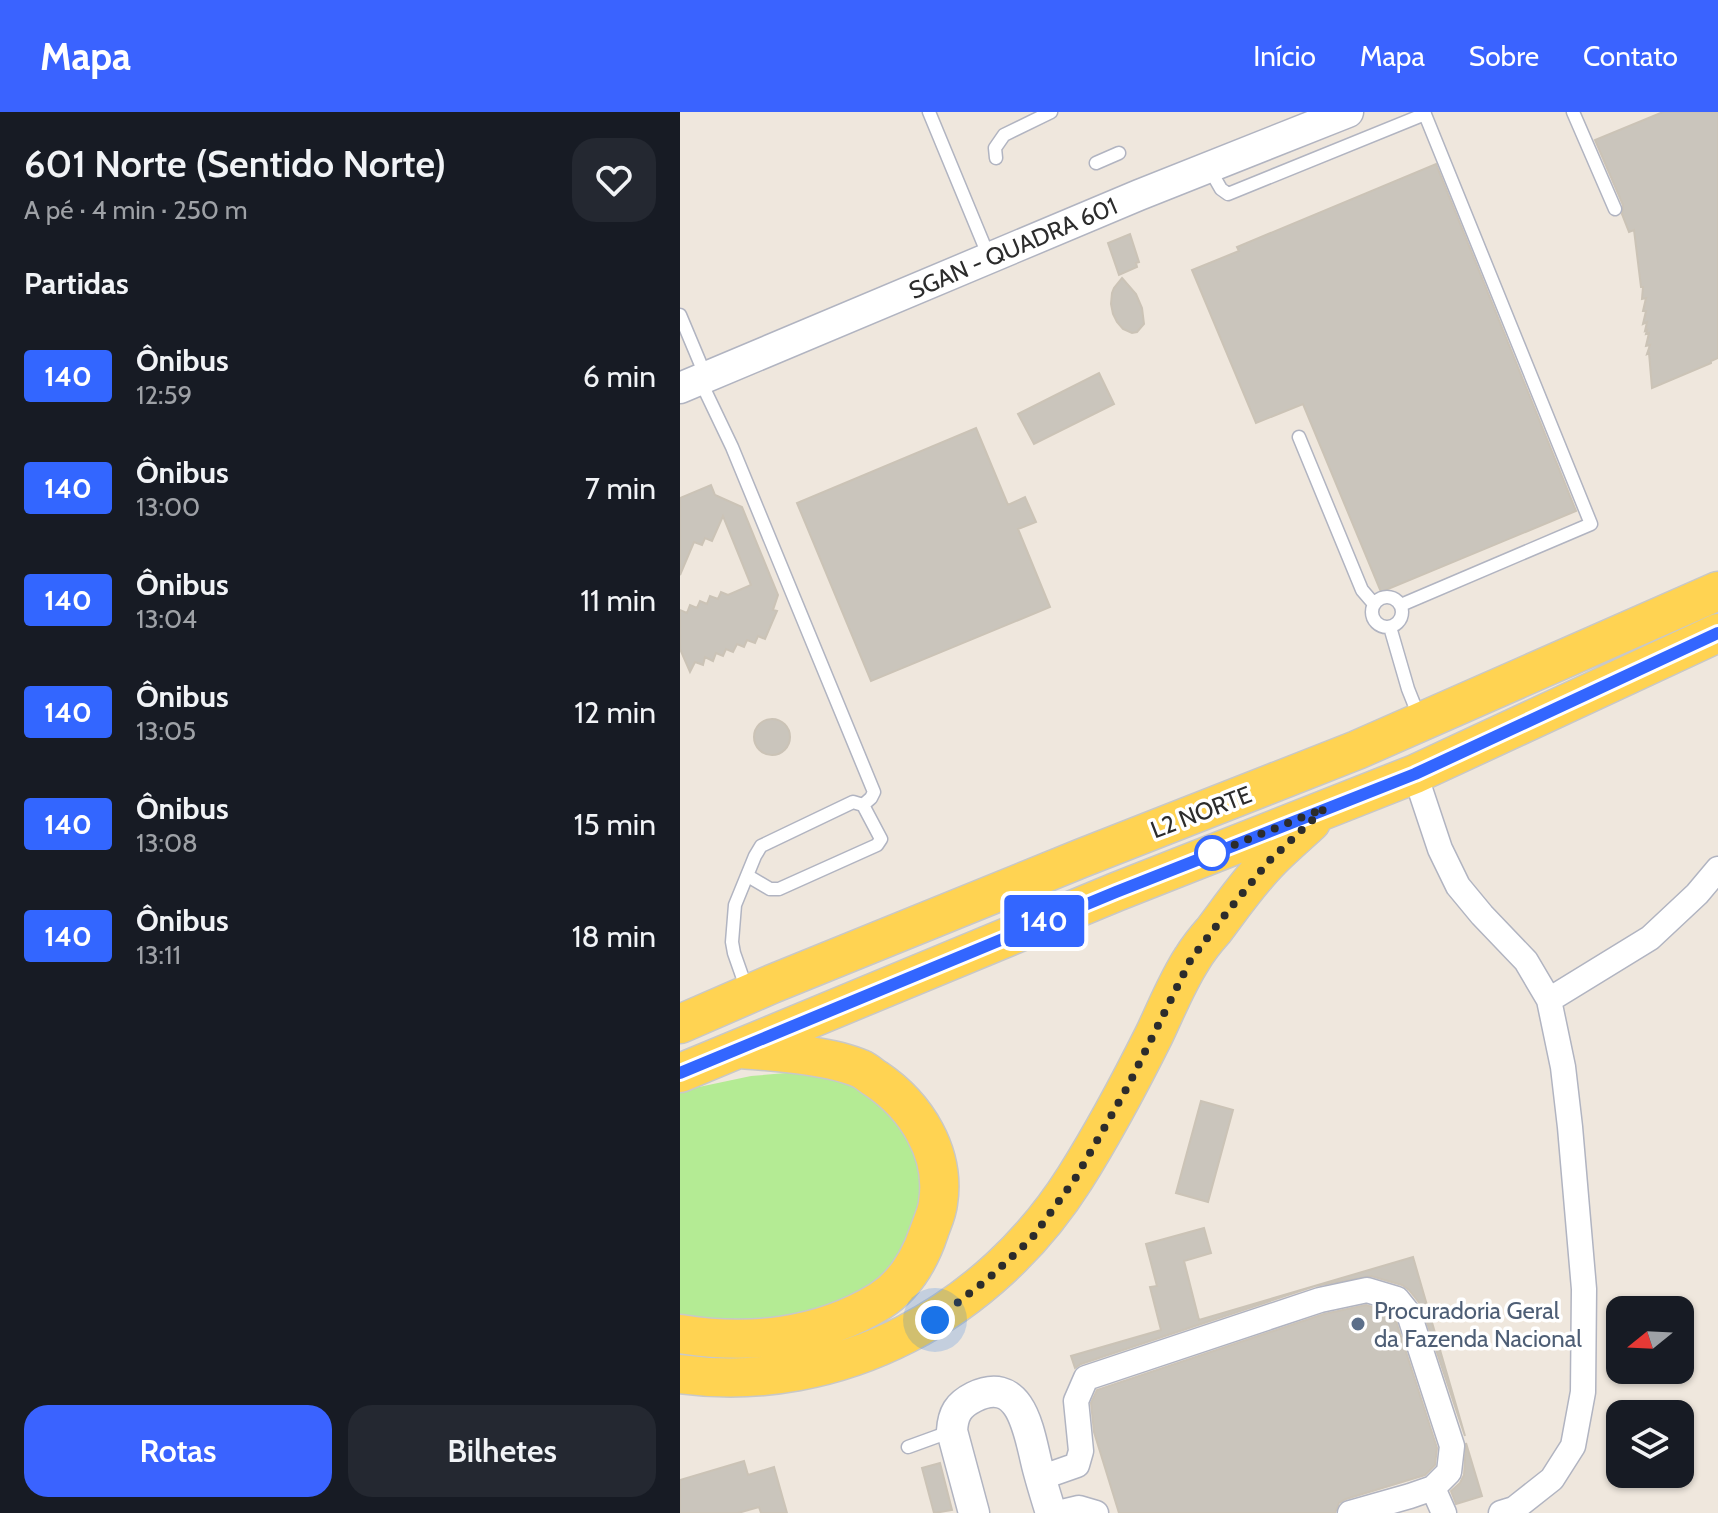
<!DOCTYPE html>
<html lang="pt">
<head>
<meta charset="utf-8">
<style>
  body { margin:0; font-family:Cabin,sans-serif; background:#242831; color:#f1f3f6; height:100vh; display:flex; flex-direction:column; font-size:30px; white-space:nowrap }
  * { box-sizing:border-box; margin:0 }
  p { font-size:26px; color:#9ea1a6 }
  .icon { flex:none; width:44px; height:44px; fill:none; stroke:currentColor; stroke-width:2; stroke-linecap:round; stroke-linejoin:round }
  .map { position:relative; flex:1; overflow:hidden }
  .side { display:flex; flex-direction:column; background:#171b24; width:680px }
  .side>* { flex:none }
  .badge { padding:0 16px; border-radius:6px; font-size:28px; line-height:52px }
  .needle { width:52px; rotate:252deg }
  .controls { position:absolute; left:926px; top:1184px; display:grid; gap:16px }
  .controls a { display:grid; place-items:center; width:88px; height:88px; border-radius:16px; background:#171b24; box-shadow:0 2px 6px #0004; font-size:40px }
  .you { position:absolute; width:40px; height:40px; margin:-20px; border:6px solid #fff; border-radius:50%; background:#1a73e8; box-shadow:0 0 0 12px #1a73e833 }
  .map>.badge { position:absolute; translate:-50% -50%; box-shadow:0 0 0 4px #fff }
  h2 { padding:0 24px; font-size:30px; line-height:72px }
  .round { display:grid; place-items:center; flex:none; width:84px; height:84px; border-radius:24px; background:#242831 }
  .head { display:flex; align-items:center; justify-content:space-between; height:136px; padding:0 24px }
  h1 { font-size:38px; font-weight:600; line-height:60px }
  .action { display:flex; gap:16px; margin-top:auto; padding:16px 24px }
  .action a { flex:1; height:92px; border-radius:24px; background:#3a63ff; color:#fff; font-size:32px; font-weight:600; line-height:92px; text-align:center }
  .action a+a { background:#242831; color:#f1f3f6 }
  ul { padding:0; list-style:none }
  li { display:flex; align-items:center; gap:24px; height:112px; padding:0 24px }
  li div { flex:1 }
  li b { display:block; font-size:30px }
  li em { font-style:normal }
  li .badge { min-width:88px; font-weight:700; text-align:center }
  header { display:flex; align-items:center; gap:48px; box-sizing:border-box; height:112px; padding:0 40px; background:#3a63ff; color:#fff }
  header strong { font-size:38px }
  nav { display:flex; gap:44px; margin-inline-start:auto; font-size:28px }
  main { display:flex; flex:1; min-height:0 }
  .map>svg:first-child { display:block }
</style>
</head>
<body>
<header>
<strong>Mapa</strong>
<nav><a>Início</a><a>Mapa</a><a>Sobre</a><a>Contato</a></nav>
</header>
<main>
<section class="side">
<div class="head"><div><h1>601 Norte (Sentido Norte)</h1><p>A pé · 4 min · 250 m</p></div><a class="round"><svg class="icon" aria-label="heart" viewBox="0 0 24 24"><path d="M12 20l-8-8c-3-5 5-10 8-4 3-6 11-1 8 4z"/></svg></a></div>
<h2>Partidas</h2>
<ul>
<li><span class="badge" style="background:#36f;color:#fff">140</span><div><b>Ônibus</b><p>12:59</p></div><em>6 min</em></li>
<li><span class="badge" style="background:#36f;color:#fff">140</span><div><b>Ônibus</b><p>13:00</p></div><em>7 min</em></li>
<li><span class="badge" style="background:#36f;color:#fff">140</span><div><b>Ônibus</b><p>13:04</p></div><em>11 min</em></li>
<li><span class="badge" style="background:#36f;color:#fff">140</span><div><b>Ônibus</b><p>13:05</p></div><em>12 min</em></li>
<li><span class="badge" style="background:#36f;color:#fff">140</span><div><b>Ônibus</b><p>13:08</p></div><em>15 min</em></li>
<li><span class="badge" style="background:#36f;color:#fff">140</span><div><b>Ônibus</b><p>13:11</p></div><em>18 min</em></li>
</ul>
<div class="action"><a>Rotas</a><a>Bilhetes</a></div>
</section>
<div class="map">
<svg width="1038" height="1401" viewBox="0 0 1038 1401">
  <rect width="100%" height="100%" fill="#efe7dd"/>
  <path fill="#b4eb94" d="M 106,961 L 125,961 L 175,972 L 216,1002 L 238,1048 L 241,1083 L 238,1105 L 211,1166 L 143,1207 L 0,1217 L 0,979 L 71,964 Z"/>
  <path fill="#cac5bc" stroke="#cbc3b6" stroke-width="2" d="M 983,0 L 1038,0 L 1038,246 L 1031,249 L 1031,251 L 972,276 L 969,241 L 967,242 L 970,233 L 966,234 L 969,221 L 966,222 L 967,218 L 965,219 L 967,210 L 963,212 L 966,199 L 963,199 L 966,186 L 962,187 L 963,175 L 961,175 L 954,118 L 949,120 L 942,102 L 943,93 L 915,28 Z
    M 756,52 L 896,399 L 701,480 L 623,292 L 576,311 L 512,158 L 559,139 L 557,135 Z
    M 450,122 L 459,150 L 456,151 L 457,155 L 439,163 L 428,131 Z
    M 442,166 L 456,182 L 462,196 L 464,212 L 457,220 L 452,221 L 443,217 L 437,210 L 433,202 L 431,192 L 432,181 L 434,176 Z
    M 419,261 L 434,292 L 354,332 L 338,302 Z
    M 296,316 L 328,393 L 345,385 L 356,410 L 338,417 L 370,495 L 191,569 L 117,391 Z
    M 31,373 L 35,383 L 62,395 L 98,483 L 93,498 L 97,499 L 85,527 L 78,524 L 75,531 L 67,528 L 64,535 L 57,532 L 53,540 L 46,537 L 43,544 L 36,541 L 33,549 L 25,545 L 23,553 L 15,550 L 10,560 L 0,537 L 0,498 L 7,501 L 10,493 L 17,496 L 20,489 L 27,492 L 30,484 L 38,487 L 41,480 L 48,483 L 71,473 L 43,404 L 32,429 L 25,426 L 22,433 L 14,430 L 0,463 L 0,386 Z
    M74 625a18 18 0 1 1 36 0a18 18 0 1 1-36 0Z
    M 521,989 L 553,998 L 528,1090 L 496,1081 Z
    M 524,1116 L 531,1141 L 504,1149 L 519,1208 L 733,1145 L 785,1324 L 741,1193 L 729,1178 L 722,1173 L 691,1164 L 635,1174 L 401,1252 L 395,1256 L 391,1244 L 481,1218 L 470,1175 L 477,1174 L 466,1132 Z
    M 686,1193 L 708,1200 L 716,1209 L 757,1336 L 755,1353 L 745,1363 L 666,1387 L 659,1391 L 655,1401 L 439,1401 L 414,1320 L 411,1291 L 417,1278 L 644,1202 Z
    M 786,1331 L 802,1384 L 776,1392 L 771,1379 L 780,1371 L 784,1363 Z
    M 64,1349 L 68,1363 L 94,1355 L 107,1401 L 81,1401 L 79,1395 L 58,1401 L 0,1401 L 0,1368 Z
    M 260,1351 L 272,1398 L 254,1401 L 242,1356 Z"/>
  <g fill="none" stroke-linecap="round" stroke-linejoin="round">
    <g stroke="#b1b4c1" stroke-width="15">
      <path id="service" d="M 249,0 L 309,145
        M 893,0 L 935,97
        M 316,46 L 315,36 L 324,23 L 371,0
        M 416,51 L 439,41
        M 529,56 L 541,77 L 548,82 L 745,2
        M 0,203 L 26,265
        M 20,268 L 52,335 L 194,680 L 191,686 L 183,693
        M 619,325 L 682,478 L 694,492
        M692 500a15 15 0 1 1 30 0a15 15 0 1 1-30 0Z
        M 721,493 L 911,412 L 744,0
        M 710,515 L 728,577 L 740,607
        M 67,878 L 54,841 L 52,830 L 55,793 L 75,744 L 81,734 L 173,690 L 183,693 L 201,727 L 197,733 L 99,777 L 90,777 L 68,764
        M 228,1335 L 272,1319"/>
    </g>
    <g stroke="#b1b4c1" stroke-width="27">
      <path id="minor" d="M 735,662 L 760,737 L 778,774 L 802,803 L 846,849 L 869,888 L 883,955 L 890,1015 L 904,1177 L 903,1280 L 893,1334 L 872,1367 L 834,1397 L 821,1401
        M 869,888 L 970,826 L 1017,782 L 1038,757
        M 360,1366 L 397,1353 L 401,1339 L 396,1289 L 406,1266 L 640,1188 L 687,1178 L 717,1187 L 729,1202 L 772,1334 L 769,1360 L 753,1376 L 730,1384 L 670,1401
        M 753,1376 L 764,1401
        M 378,1401 L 399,1396 L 416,1401"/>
    </g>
    <g stroke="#b1b4c1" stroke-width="33">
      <path id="tertiary" d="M 0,276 L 459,83 L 668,0
        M 294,1401 L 272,1319 C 273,1302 278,1293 294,1285 C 342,1262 349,1321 357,1353 C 361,1369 366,1385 371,1401"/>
    </g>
    <g stroke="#c8c8c8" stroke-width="41">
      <path id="primary" d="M 0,912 L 92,872 L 402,746 L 677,638 L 1038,479
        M 0,961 L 436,780 L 735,662 L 1038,521
        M 0,1222 C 69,1233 140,1226 200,1189 C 225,1173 240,1147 249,1120 C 252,1111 257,1101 258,1091 C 266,1041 236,994 196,967 C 191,964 186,959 181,957 C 150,943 95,940 61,937
        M 0,1262 C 160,1284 311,1199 395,1066 C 424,1020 450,971 474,923 C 486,898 497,870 512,847 C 518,837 526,827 534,818 C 552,794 570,768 591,747 C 604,734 618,722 631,710"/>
    </g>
    <use href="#service" stroke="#fff" stroke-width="12"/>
    <use href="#minor" stroke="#fff" stroke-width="24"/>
    <use href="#tertiary" stroke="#fff" stroke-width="30"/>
    <use href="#primary" stroke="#ffd352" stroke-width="38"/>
  </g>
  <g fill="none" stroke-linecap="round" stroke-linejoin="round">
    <g stroke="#fff" stroke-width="18">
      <path id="line" d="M 0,961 L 436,780 L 735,662 L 1038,521"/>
    </g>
    <use href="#line" stroke="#36f" stroke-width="12"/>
    <path stroke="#2c2c2c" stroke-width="8" stroke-dasharray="0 14.4" d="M 255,1208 L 308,1167 L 352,1126 L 395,1067 L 422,1020 L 449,972 L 511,847 L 548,799 L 589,749 L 645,696 L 527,744 L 532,741"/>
  </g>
  <circle fill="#fff" stroke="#36f" stroke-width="4" cx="532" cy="741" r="16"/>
  <circle fill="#5c6f8a" stroke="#fff" stroke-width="3" cx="678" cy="1212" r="8"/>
  <g text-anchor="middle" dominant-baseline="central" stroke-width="7" stroke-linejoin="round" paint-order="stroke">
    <g font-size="24" fill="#2c2c2c" stroke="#fff">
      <text transform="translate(333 136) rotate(-23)">SGAN - QUADRA 601</text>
      <text transform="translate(521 700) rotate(-21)">L2 NORTE</text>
    </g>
    <g font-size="24" fill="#4e5e75" stroke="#fff" text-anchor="start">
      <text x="694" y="1198">Procuradoria Geral<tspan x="694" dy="28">da Fazenda Nacional</tspan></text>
    </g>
  </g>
</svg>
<div class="controls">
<a><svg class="needle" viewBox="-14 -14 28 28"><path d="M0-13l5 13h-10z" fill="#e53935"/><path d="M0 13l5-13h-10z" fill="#9ea1a6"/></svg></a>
<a><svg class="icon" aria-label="layers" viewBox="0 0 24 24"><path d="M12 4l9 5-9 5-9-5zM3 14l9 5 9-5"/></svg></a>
</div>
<div class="you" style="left:255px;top:1208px"></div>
<b class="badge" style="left:364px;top:809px;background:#36f;color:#fff">140</b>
</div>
</main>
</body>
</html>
